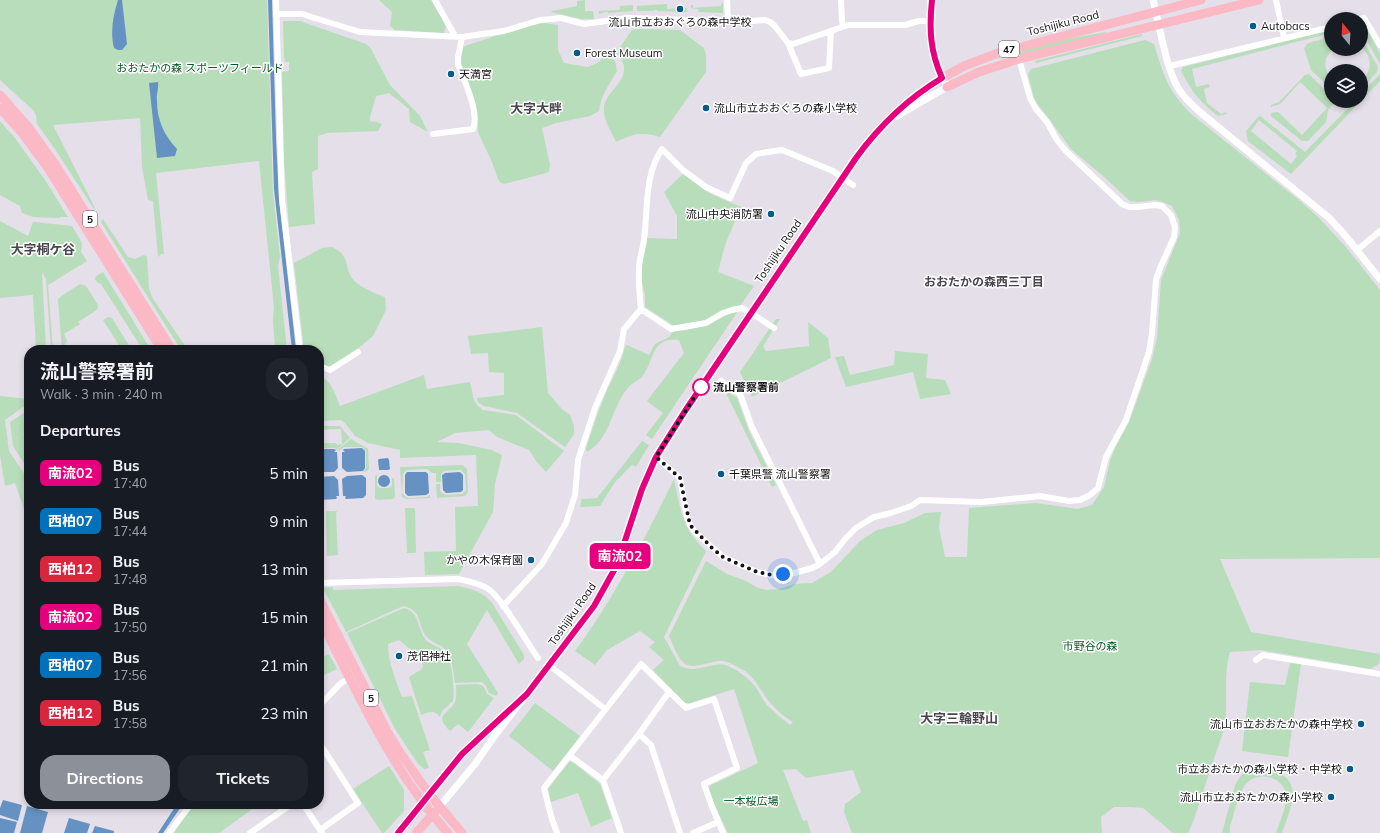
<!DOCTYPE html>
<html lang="en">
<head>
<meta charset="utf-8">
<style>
  body { margin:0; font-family:Mulish,"Noto Sans JP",sans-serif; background:#20242c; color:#f1f3f6; height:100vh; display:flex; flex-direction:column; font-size:15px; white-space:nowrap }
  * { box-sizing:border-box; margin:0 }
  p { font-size:13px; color:#9ea1a6 }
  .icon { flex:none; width:22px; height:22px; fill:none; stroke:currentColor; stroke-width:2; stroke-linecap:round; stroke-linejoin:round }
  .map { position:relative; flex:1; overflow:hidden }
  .panel { position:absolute; left:24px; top:345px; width:300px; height:464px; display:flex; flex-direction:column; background:#171b24; border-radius:16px; box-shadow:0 2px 6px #0003 }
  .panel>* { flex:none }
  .badge { padding:0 8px; border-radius:6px; font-size:14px; line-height:26px }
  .needle { width:26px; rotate:342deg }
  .buttons { position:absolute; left:1324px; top:12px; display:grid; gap:8px }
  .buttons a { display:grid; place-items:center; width:44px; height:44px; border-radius:50%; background:#171b24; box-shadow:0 2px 6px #0003; font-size:20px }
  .you { position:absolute; width:20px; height:20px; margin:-10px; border:3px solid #fff; border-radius:50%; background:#1a73e8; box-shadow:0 0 0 6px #1a73e833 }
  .map>.badge { position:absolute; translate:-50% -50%; box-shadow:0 0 0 2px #fff }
  h2 { padding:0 16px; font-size:15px; line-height:36px }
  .round { display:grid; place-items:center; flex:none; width:42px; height:42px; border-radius:16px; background:#20242c }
  .head { display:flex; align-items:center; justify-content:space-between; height:68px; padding:0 16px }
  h1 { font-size:19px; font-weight:700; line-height:30px }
  .button { display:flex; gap:8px; margin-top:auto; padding:8px 16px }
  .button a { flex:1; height:46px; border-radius:16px; background:#8c9099; color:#fff; font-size:16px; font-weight:700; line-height:46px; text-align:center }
  .button a+a { background:#20242c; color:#f1f3f6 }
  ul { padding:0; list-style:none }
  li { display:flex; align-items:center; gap:12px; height:48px; padding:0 16px }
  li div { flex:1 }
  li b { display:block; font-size:15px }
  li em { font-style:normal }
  li .badge { min-width:44px; font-weight:700; text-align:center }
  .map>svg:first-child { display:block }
</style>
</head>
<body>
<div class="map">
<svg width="1380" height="833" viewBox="0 0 1380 833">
  <rect width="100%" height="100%" fill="#e4dfe8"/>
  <path fill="#b8ddbb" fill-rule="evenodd" d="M 0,0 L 267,0 L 273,192 L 280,257 L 278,266 L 287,350 L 275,350 L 273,320 L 274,308 L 259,161 L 156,173 L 164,254 L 161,254 L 158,257 L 153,201 L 148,200 L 142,167 L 140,118 L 53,125 L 95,208 L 94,209 L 55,149 L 37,124 L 36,115 L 34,111 L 0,80 Z
    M 379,0 L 431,0 L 446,25 L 444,33 L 394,30 L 390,25 L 392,12 Z
    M 585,0 L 585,11 L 593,11 L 594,19 L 581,19 L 551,12 L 552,11 L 577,6 L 577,1 Z
    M 723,3 L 723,13 L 699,12 L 698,9 L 691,8 L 691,5 L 693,5 L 693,8 L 721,6 L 721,4 Z
    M 667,4 L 667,9 L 687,8 L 687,12 L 658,11 L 657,10 L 654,10 L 654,11 L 637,11 L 637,6 Z
    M 633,5 L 633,11 L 609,13 L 606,12 L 599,14 L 599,11 L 618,10 L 620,9 L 620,6 Z
    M 283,21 L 300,21 L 366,44 L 371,49 L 390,85 L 420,116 L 428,132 L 410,122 L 409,109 L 389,93 L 376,96 L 370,117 L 370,121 L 377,122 L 382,124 L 378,131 L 327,133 L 318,136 L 318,169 L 312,172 L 315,224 L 289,227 L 284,162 L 282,72 L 289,71 L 289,62 L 285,62 L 284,57 Z
    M 544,23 L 558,25 L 558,50 L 564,63 L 588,67 L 599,62 L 605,55 L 615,61 L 617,71 C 610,83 600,97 599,111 L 590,116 L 556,123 L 542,128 L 550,165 L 549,171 L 546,173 L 504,184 L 501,183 L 498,179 L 492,162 L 478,132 L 477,114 L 460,63 L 463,48 L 465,46 L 522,27 Z
    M 1361,23 L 1364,24 L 1380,53 L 1380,64 L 1361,30 Z
    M 636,29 L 680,30 L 704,48 L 706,55 L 706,72 L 660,137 C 640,131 634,134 616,142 C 612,132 604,122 604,110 C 603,92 630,82 623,63 C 622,60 619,56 616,53 L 632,30 Z
    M 1331,30 L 1331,33 L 1192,69 L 1196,87 L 1209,84 L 1210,87 L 1204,89 L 1207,103 L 1221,114 L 1227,112 L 1226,114 L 1218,116 C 1199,101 1192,92 1181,71 L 1183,67 Z
    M 1106,32 L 1107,33 L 1033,52 L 995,59 C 1031,47 1069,38 1106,32 Z
    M 1142,34 L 1142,36 L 1036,63 L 1035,61 Z
    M 1331,37 L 1331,49 L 1332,49 L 1326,58 L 1325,65 L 1327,72 L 1331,79 L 1331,89 L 1311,70 L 1304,48 L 1308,43 Z
    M 1361,37 L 1378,67 L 1377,72 L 1361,89 L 1361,82 C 1372,72 1373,57 1361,47 Z
    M 1145,40 L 1154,44 C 1163,74 1168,91 1191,114 L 1299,200 L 1317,216 L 1346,247 L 1380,290 L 1380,558 L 1220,559 L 1251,632 L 1380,654 L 1379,664 L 1370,669 L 1261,650 L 1230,652 C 1223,675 1228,702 1225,726 L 1193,822 L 1188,833 L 1173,833 L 1143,808 L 1129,807 L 1114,807 L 1101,817 L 1102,833 L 852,833 L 844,812 L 845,804 L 861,792 L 853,770 L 806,778 L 796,769 L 783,770 L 803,821 L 807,820 L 811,833 L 728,833 L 714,804 L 709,788 L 711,785 L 758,763 L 734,689 L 690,703 L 685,703 L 653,670 L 664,660 L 649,647 L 655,642 L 640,631 L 607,650 L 595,665 L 575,651 C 615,597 645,538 674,479 C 681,511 681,527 706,551 L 664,637 L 680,666 C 698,675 712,660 728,666 C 737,670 747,677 753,684 C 759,690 761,698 767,705 C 774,712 782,719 790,725 L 793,722 C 783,716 775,709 768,700 C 760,690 756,679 745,671 C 738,667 727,660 720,661 C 709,661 690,672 682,661 C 676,654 673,644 669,636 L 706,561 L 727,574 L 746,581 L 758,588 L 767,590 L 779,589 L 794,584 L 812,583 L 831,572 L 860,541 L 877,530 L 904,523 L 925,513 L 941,512 L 939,527 L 945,557 L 967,557 L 969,508 L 1036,503 L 1078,509 L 1092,505 L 1104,487 L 1110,461 L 1115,448 L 1129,422 L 1152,359 L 1157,338 L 1161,280 L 1180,233 L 1179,220 L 1172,206 L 1160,201 L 1155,200 L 1138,202 L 1130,201 L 1103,176 L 1071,149 L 1047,116 L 1037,104 L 1034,98 L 1028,74 L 1031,69 Z
    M 1309,74 L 1330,95 L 1327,98 L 1333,104 L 1328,110 L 1326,122 L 1308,141 L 1302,141 L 1271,116 L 1271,113 L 1278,112 L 1302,135 L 1327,108 L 1300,82 L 1280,104 L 1271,107 L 1271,105 L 1279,102 L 1305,75 Z
    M 1380,74 L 1380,81 L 1361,101 L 1361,94 Z
    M 1355,101 L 1361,101 L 1291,174 L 1248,141 L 1246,131 L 1258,117 L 1260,116 L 1305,152 ZM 1259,120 L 1297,151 L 1295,154 L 1297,156 L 1291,164 L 1251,131 Z
    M 0,121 L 15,138 L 45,180 L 68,217 L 60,217 L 60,218 L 33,217 L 22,213 L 20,206 L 0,195 Z
    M 683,174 L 709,193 L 741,207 L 725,245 L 718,272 L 754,286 L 740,306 L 706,321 L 676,327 L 645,307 L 645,295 L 641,278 L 641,269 L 647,238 L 677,239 L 677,216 L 664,192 Z
    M 103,219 L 128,257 L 135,259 L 144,255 L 147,257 L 149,289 L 153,299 L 188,350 L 181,350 L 101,222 Z
    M 0,221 L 28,236 L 33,222 L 72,226 L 82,243 L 81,252 L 87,261 L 48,285 L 53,350 L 51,350 L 46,279 L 42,272 L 46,350 L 36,350 L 33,295 L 0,298 Z
    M 332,247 C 352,257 343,265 352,278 C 357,286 376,294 385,297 L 386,310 L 373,336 L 350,355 L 330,367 L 319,363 L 319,350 L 304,350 L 294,263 L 322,248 Z
    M 103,272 L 151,350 L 143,350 L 101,284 L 98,283 L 95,279 L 96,276 Z
    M 80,284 L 86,286 L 98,305 L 97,310 L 78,322 L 80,324 L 64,334 L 67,341 L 63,347 L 64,350 L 62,350 L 58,300 L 60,297 Z
    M 738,311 L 652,439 L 646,435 L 663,413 L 647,401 L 684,353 L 679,340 C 652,337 655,357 644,374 C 641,379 638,379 635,382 C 631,384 627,389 624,393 C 611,412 609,440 587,452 L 586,448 C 592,430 598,412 605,395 C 612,379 621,364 625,347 L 627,345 L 649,355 L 655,344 L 669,337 L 674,330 C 694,334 718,317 738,311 Z
    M 108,317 L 112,318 L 130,347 L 127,350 L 122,350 L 103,320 Z
    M 776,319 L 780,319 L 763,346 L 766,351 L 809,346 L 808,322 L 828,338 L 831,358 L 752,397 L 740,372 Z
    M 542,327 L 548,393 L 562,409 L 570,415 L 574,426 L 574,434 L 565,447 L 517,413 L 484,406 L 478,402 L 477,398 L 504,395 L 504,373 L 489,372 L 488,353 L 471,354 L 468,336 Z
    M 895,351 L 928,354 L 926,378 L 945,380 L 951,394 L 920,399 L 913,372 L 846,387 L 835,357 L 844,356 L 850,375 L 894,365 Z
    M 319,375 C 332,381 335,394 340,406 L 424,375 L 427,389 L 470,382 L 474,400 L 478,406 L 483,410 L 516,415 L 564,451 L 546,472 L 536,461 L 529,450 L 497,437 L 489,430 L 455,433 L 437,442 L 458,443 L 492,450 L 502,455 L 495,484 L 493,512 L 459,574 L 425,575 L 424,552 L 456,551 L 455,507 L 478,506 L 476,455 L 400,458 L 400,450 L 368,443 L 355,436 L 344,422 L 341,420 L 319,421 Z
    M 726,393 L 729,393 L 737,398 L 749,431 L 776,485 L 772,487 Z
    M 0,396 L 29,399 L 29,409 L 23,407 L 5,420 L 9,451 L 29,481 L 29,524 L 15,483 L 5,486 L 0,455 Z
    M 25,412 L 29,414 L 29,431 L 23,434 L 29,443 L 29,471 L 13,446 L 10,422 Z
    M 320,426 L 340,426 L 350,438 L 336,450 L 335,448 L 319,448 L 319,443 L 336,443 L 337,445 L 342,444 L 341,429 L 320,430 Z
    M 351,439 L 368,449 L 369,469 L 367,471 L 363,472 L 366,468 L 366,451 L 362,447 L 344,447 L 339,451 L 337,450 Z
    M 642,441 L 649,445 L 636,467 L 632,465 L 615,482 L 600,506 L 580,507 L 582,499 L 597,498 Z
    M 462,465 L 465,467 L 467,469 L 468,492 L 465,496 L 437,498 L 436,484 L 440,484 L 440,491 L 445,495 L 462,494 L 466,490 L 465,474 L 461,470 L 444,471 L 441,474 L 441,482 L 436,482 L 436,473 L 432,473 L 427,469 L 406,470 L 403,474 L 402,493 L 407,498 L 427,497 L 430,495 L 430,498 L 406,499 L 402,497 L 400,467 Z
    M 377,474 L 377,486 L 380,488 L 389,488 L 392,486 L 392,478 L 394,478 L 395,497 L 393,499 L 378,500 L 375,499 L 375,476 Z
    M 405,508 L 414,508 L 415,510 L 416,552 L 415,553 L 407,553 Z
    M 327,511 L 337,511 L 336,513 L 338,555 L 327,556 L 326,513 Z
    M 459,586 C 473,590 482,591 492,603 L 524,655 L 524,659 L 519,664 L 487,610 L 467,644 L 498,693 L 496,696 L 489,693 L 486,686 L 482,682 L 455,683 C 453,671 453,654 441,646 C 436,643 430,641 426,636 C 417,624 423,610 403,606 L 346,632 L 323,588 L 333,587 L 333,590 Z
    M 404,608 C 420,612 417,629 426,640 C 432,646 442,647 447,654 C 452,663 455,691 453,701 L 442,711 L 440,717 C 433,709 430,712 421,715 L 409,677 L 422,669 L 423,665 L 416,654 L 399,640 L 388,644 C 388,663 396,680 402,697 L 412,696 L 430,750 L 423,752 L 429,768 L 424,769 L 418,764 L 395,729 L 347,633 Z
    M 329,654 L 337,669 L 320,677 L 319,659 Z
    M 1290,663 L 1301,664 L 1288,757 L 1242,751 L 1250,682 L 1285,685 Z
    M 477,684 C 484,685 485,688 487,694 L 494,698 L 468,732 L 458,724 L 450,731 C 433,714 448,715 455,702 C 457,697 456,690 456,685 Z
    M 535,703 L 580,736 L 553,771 L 509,736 Z
    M 569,762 L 573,762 L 600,784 L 612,818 L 591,827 L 578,793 L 551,802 L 548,789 Z
    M 389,766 L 404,790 L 404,811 L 384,833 L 382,833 L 353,789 Z
    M 1263,767 C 1306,777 1293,802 1282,833 L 1276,833 C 1279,824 1288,803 1286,794 C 1282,774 1253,770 1243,788 C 1237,798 1234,815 1230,826 L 1230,833 L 1222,833 L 1235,785 L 1242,774 Z
    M 195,804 L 259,804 L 219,833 L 174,833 L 181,821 Z"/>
  <path fill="#6592c3" d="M 118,0 L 122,0 L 127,44 L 122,50 L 118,50 L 114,48 C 110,32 113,16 118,0 Z
    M 268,0 L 272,0 L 276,138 L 279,200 L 296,350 L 292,350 L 274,189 Z
    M 158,82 C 159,88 156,94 157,101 C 157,120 164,135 177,149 L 175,156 L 157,158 L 149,83 Z
    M 362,448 L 365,451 L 365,468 L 363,471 L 347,472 L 342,468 L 342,452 L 345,452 L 343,450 L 344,449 Z
    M 319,449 L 334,449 L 336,450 L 334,452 L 337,452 L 338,468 L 334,472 L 319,472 Z
    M 388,458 L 389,460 L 390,469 L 388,470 L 379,470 L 378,460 L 379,459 Z
    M 407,472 L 426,472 L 428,474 L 429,493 L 426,495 L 408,496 L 405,493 L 405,475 Z
    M 460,472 L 463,475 L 463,490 L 461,492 L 446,493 L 443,490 L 442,475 L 444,474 L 445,475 L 444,474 L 445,473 Z
    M378 481a6 6 0 1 1 12 0a6 6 0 1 1-12 0Z
    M 362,475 L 366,478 L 366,495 L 363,498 L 346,499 L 345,498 L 346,496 L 343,496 L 342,479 L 347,476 Z
    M 334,476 L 338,480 L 339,496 L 336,496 L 337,498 L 336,499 L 319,500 L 319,477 Z
    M 3,800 L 22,805 L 18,821 L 0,815 L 0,808 Z
    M 177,804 L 183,804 L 163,833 L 158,833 Z
    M 27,806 L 48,812 L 42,833 L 20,833 Z
    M 0,818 L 17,822 L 14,833 L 0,833 Z
    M 69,818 L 90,824 L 87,833 L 64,833 Z
    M 95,826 L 114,831 L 114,833 L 92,833 Z"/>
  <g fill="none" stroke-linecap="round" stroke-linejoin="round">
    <path stroke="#fff" stroke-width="6" d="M 276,0 L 282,199 L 300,350
      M 435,0 L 455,36
      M 727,0 L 728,21
      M 841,0 L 842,21 L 843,26
      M 1276,0 L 1284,38
      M 276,14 L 302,14 L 360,32 L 462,37 L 504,31 L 540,20 L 552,19 L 561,18 L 584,24 L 628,18 L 740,22 L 765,20 L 770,22 L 774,25 L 788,43 L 801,74 L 829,68 L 831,31
      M 1360,19 L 1364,18 L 1380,45
      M 788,43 L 793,44 L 848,25 L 905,25 L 919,21 L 930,21
      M 1170,66 L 1331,27
      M 433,134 L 473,129 C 480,112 464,81 458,64 L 458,57 L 462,37
      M 1357,250 L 1380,231
      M 641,309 L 671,329 L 706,323 L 723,313 L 732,310 L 742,308 L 751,313 L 774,328
      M 319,366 L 330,370 L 358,352
      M 721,381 L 740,394 L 752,427 L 820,564
      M 656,457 L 680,478 L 687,517 L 690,525 L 695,532 L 723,557 L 757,572 L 772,575 L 794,573 L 812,568 L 820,564 L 835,552 L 845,539 L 856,528 L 874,517 L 891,513 L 911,506 L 920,500 L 981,502 L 1040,496 L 1069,501 L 1080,500 L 1090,495 L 1098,488 L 1106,457 L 1126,420 L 1149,352 L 1152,333 L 1156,280 L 1160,268 L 1174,237 L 1175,227 L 1171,215 L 1162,206 L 1155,205 L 1137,207 L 1129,207 L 1122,204 L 1065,150 L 1057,140 L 1047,122 L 1036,109 L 1030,98 L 1019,59
      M 319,583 L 458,579 C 468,581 478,583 487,588 C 501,596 527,643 538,658
      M 503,606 L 542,564 L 566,523 L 575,495 L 578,460 L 595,408 L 620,351 L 624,329 L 641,309 C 640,297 638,282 639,269 C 639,259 643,249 644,239 C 648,210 644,175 662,149 L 683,170 L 706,187 L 730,198 L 746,163 L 756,154 L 768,152 L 782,150 L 833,171 L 853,185
      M 1256,660 L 1263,655 L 1380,674
      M 549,665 L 605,709
      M 319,706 L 341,683 L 350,678
      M 639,734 L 651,745 L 680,833
      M 319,742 L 358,803 L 320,830
      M 570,756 L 603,780 L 621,833
      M 603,780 L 639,734 L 669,692
      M 303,804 L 322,833
      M 169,833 L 191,804
      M 250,833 L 292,804
      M 557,833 L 551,816 L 544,788 L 641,664 L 686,708 L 714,699 L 737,768 L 704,784 L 711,804 L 723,833
      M 693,833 L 718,822"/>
    <path stroke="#fff" stroke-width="7" d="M 1153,0 C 1160,26 1165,65 1178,88 C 1184,98 1192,105 1201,113 L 1328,217 L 1344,234 L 1380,279
      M 897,116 L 947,87 C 931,55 928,36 932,0
      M 430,795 L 463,754 L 512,707
      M 440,806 L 475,764 L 496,734 L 575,632 L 594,606 L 617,565 L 642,489 L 656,457 L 685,411 L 855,158 C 880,126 907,99 942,78"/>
    <path stroke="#fbb8c5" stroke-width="9" d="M 942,78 L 964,66 L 998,53 L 1201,0
      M 947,87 L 979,72 L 1019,59 L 1259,0
      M 0,95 L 30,129 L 55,164 L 172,350
      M 0,108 L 23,134 L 48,168 L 162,350
      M 319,598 L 387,731 L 401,754 L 430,795 L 462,833
      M 319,617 C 357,692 391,770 448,833
      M 398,833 L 427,799
      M 416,833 L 435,812"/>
  </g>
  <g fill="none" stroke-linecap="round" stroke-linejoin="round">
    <g stroke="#fff" stroke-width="9">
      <path id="line" d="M 398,833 L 462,754 L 527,694 L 594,606 L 617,565 L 642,489 L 656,457 L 685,411 L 856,158 C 880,125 907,99 942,78 C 930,51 929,29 932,0"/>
    </g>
    <use href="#line" stroke="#e6007e" stroke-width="6"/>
    <path stroke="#131114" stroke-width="4" stroke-dasharray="0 7.2" d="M 701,387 L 656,457 L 680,478 L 690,525 L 712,548 L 723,557 L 757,572 L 772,575 L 783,574"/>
  </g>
  <g fill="#015c8d" stroke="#fff" stroke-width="1.5">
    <circle cx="680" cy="9" r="4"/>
    <circle cx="1253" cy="26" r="4"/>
    <circle cx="577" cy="53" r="4"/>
    <circle cx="451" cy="74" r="4"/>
    <circle cx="706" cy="108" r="4"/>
    <circle cx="771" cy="214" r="4"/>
    <circle cx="721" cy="474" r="4"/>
    <circle cx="531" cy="560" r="4"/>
    <circle cx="399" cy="656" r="4"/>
    <circle cx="1361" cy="724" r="4"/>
    <circle cx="1350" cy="769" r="4"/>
    <circle cx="1331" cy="797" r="4"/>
  </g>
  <circle fill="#fff" stroke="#e6007e" stroke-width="2" cx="701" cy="387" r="8"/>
  <g text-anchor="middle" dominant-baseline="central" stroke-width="3" stroke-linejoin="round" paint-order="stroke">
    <g fill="#fff" stroke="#5a585a" stroke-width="1">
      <rect x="999" y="41" width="20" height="16" rx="3"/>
      <rect x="83" y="211" width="14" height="16" rx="3"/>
      <rect x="364" y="690" width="14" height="16" rx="3"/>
    </g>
    <g font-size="10" font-weight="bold" fill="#131114">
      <text x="1009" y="49">47</text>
      <text x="90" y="219">5</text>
      <text x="371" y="698">5</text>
    </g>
    <g font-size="11" fill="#131114" stroke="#fff" text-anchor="start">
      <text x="680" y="22" text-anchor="middle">流山市立おおぐろの森中学校</text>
      <text x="1261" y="26">Autobacs</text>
      <text x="585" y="53">Forest Museum</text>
      <text x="459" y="74">天満宮</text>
      <text x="714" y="108">流山市立おおぐろの森小学校</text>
      <text x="763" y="214" text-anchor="end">流山中央消防署</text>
      <text x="729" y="474">千葉県警 流山警察署</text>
      <text x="523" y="560" text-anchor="end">かやの木保育園</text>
      <text x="407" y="656">茂侶神社</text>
      <text x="1353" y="724" text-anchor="end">流山市立おおたかの森中学校</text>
      <text x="1342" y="769" text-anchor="end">市立おおたかの森小学校・中学校</text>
      <text x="1323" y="797" text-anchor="end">流山市立おおたかの森小学校</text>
    </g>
    <g font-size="11" fill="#131114" stroke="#fff">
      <text transform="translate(1063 23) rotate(-14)">Toshijiku Road</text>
      <text transform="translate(778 251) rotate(-56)">Toshijiku Road</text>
      <text transform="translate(572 614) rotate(-55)">Toshijiku Road</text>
    </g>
    <g font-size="11" fill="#045b1f" stroke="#fff">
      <text x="200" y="68">おおたかの森 スポーツフィールド</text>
      <text x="1090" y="646">市野谷の森</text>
      <text x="751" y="801">一本桜広場</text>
    </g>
    <g font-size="11" font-weight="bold" fill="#131114" stroke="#fff" text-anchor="start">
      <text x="713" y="387">流山警察署前</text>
    </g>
    <g font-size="12" font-weight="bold" fill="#4a464d" stroke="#fff">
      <text x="984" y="281">おおたかの森西三丁目</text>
    </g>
    <g font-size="13" font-weight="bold" fill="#4a464d" stroke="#fff">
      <text x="536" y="108">大字大畔</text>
      <text x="43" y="249">大字桐ケ谷</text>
      <text x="959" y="718">大字三輪野山</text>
    </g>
  </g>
</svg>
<div class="buttons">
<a><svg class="needle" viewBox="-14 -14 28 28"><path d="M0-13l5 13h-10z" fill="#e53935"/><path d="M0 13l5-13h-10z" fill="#9ea1a6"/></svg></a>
<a><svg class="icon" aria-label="layers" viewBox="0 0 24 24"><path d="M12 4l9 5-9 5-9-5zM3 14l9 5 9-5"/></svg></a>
</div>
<div class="you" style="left:783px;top:574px"></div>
<b class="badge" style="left:620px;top:556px;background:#e6007e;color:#fff">南流02</b>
<section class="panel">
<div class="head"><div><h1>流山警察署前</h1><p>Walk · 3 min · 240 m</p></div><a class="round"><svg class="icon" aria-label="heart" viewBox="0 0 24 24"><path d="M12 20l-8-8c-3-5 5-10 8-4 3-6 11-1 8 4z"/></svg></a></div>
<h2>Departures</h2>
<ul>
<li><span class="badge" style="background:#e6007e;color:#fff">南流02</span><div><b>Bus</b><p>17:40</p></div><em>5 min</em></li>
<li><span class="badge" style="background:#0072bc;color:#fff">西柏07</span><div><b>Bus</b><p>17:44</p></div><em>9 min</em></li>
<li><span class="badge" style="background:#d7263d;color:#fff">西柏12</span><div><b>Bus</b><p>17:48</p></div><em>13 min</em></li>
<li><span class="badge" style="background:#e6007e;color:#fff">南流02</span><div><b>Bus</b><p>17:50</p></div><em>15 min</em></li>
<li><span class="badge" style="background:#0072bc;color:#fff">西柏07</span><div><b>Bus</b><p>17:56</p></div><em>21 min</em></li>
<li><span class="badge" style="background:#d7263d;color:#fff">西柏12</span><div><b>Bus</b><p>17:58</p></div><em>23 min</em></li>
</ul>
<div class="button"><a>Directions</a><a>Tickets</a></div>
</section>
</div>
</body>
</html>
